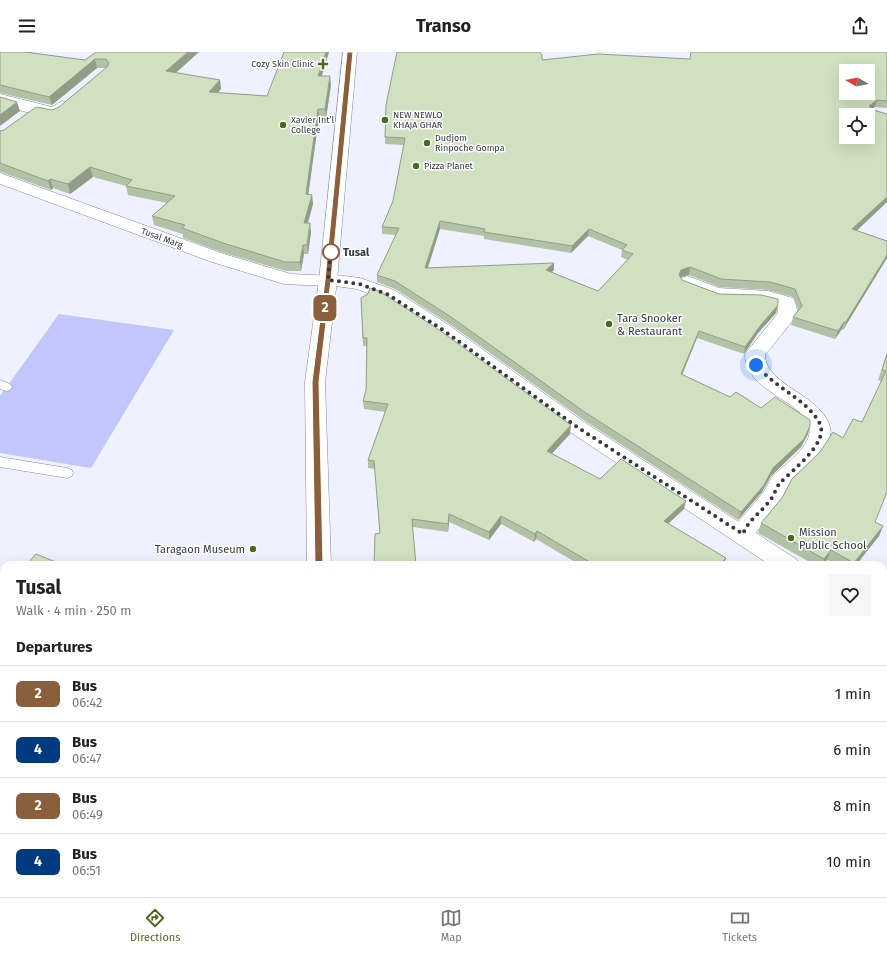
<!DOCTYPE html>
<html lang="en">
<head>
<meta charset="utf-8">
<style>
  body { margin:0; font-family:"Fira Sans",sans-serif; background:#f6f6f6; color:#222; height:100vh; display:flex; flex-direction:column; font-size:15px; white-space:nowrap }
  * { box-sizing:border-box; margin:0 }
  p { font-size:13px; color:#767676 }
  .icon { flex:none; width:22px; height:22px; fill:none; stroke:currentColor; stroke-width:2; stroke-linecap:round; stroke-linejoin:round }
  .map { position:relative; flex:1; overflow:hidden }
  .panel { position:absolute; left:0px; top:509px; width:887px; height:336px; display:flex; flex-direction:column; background:#fff; border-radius:12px 12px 0 0; box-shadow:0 4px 16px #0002 }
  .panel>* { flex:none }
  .badge { padding:0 8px; border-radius:6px; font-size:14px; line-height:26px }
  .needle { width:26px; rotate:280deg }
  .tools { position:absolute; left:839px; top:12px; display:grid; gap:8px }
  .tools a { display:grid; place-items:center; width:36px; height:36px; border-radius:0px; background:#fff; box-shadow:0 4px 16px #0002; font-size:20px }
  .you { position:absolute; width:20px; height:20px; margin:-10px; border:3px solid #fff; border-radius:50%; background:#1a73e8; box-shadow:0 0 0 6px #1a73e833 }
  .map>.badge { position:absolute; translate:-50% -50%; box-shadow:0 0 0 2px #fff }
  h2 { padding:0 16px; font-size:15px; line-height:36px }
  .round { display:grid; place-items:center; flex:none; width:42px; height:42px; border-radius:0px; background:#f6f6f6 }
  .head { display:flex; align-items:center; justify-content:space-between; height:68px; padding:0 16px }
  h1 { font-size:19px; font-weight:700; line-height:30px }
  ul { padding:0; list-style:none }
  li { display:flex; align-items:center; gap:12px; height:56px; padding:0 16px; border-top:1px solid #e0e0e0 }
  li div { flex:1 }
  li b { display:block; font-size:15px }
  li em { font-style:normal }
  li .badge { min-width:44px; font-weight:700; text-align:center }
  header { display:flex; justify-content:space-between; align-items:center; height:52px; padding:0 16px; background:#fff; font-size:18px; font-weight:700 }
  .tab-bar { display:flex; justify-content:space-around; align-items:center; height:56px; border-top:1px solid #e0e0e0; background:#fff; font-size:11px; color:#767676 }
  .tab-bar a { display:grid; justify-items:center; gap:2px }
  .tab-bar .active { color:#4b6a1f }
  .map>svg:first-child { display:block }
</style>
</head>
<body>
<header><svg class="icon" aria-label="menu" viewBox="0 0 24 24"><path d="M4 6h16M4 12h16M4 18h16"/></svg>Transo<svg class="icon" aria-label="share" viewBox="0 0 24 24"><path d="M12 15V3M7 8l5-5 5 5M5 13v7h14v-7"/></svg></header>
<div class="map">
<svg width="887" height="845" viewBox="0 0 887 845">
  <rect width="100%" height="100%" fill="#eff1ff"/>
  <path fill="#c1c7fa" d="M 59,262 L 174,278 L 91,416 L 0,401 L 0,344 Z
    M 4,725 L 4,841 L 278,841 L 278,845 L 0,845 L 0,726 Z"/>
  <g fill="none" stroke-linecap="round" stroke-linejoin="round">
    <g stroke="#8286a3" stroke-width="1">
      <path id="service" d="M 0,328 L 10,332 L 12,335 L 10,338 L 6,339 L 0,337 Z
        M 0,405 L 67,416 L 72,418 L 73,421 L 72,424 L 67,426 L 0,415 Z
        M 4,665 L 4,681 L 0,683 L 0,667 Z
        M 540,841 L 558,841 L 556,845 L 538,845 Z"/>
    </g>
    <g stroke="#8286a3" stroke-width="1">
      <path id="minor" d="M 0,42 L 52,55 L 62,49 L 67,51 L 70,54 C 66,59 61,64 55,65 C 37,65 17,57 0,52 Z
        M 0,121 L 224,202 L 291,222 L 334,224 L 337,228 L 334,232 L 328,234 L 284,232 L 212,210 L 0,132 Z
        M 688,224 L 719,236 L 768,239 L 793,246 L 795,250 L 798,262 L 765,303 C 766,334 822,343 830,375 C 836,398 800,421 788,436 C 783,442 781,451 776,457 C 767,468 758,476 751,488 L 743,491 L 735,488 L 731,482 C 739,466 751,457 761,443 C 766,438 768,431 772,425 C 783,413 814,394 809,375 C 803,348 745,340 745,302 L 778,261 L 777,253 L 759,249 L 718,248 L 681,234 L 679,230 L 681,226 Z"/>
    </g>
    <g stroke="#8286a3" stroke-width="1">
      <path id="tertiary" d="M 328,222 L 360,226 L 394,238 L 450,274 L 584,370 L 796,507 L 800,513 L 770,513 L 570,380 L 436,282 L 380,246 L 357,237 L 322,232 L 319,228 L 322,224 Z
        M 883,567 L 887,568 L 887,590 L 883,589 Z"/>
    </g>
    <g stroke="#8286a3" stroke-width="1">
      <path id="primary" d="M 343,0 L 357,0 L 337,228 L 325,330 L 331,513 L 307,513 L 305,330 L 319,228 Z
        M 314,841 L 344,841 L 344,845 L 314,845 Z"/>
    </g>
    <use href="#service" fill="#fff" fill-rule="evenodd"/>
    <use href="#minor" fill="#fff" fill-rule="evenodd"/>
    <use href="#tertiary" fill="#fff" fill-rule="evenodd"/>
    <use href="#primary" fill="#fff" fill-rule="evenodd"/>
  </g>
  <path fill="#b3c1a6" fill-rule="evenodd" d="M 0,0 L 32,0 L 31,1 L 85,8 L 96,0 L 176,21 L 220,28 L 221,37 L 218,41 L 267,44 L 329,0 L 321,24 L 331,33 L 326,66 L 319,65 L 308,142 L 312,143 L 313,152 L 308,171 L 311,180 L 308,202 L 304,202 L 301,219 L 286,219 L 224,201 L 183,186 L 183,182 L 154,173 L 152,164 L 167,151 L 128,143 L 126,134 L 93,125 L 70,142 L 53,136 L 51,138 L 1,120 L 0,120 L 0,79 L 4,78 L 59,55 L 107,16 L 97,16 L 52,53 L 0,41 Z
    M 887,0 L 887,56 L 875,55 L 872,57 L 873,58 L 887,62 L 887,150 L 856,179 L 887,189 L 887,206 L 843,278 L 842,277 L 835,287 L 791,273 L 793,265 L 798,258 L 793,245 L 768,238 L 719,235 L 689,223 L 680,225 L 682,228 L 719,242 L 776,261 L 758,281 L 744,302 L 697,286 L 682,323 L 730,345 L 761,356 L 808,382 L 801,395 L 771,424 L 762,440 L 738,468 L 585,369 L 451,273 L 395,237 L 377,230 L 377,223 L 396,183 L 382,182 L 382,175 L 393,149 L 404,93 L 385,92 L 385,85 L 542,3 L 542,8 L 690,7 ZM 440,177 L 484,184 L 484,187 L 571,201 L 588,184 L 622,198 L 621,205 L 628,208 L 598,239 L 551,220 L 554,218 L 428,216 Z
    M 361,246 L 570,382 L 551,402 L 600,427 L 684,457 L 668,472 L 724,513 L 580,513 L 536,487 L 534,490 L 501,472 L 489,488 L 449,470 L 448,480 L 413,475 L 380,481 L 375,417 L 368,416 L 368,408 L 386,360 L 364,357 L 363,349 L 366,338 L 367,294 L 363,294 Z
    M 887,301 L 887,440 L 875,470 L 883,474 L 879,484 L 856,513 L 836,513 L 827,508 L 823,513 L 815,513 L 758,481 L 761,471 L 843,386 L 862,370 L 882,329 L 878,328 Z
    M 887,537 L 887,567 L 886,567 L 886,580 L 887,580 L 887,729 L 883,727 L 883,542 Z
    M 4,539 L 4,554 L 2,553 L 0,548 L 0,543 Z
    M 4,630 L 4,660 L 0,658 L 0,632 L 1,633 Z
    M 642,841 L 685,841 L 681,845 L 647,845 Z
    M 821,841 L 883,841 L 887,843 L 885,845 L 826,845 Z"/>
  <path fill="#929d87" d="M 188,0 L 199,0 L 168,28 L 166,19 Z
    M 326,0 L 329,0 L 319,33 L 318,24 Z
    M 95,7 L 97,16 L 52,53 L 49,45 Z
    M 330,24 L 331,33 L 326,66 L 325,57 Z
    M 220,28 L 221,37 L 210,49 L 209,40 Z
    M 877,48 L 875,55 L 866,61 L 869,54 Z
    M 17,50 L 20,59 L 0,74 L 0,63 Z
    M 318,57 L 319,65 L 307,152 L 306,142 Z
    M 90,115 L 93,125 L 70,142 L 68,132 Z
    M 50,127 L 53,136 L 51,138 L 48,129 Z
    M 312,143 L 313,152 L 305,180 L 304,171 Z
    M 887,145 L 887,150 L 850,185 L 852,177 Z
    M 440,169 L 440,177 L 425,224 L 425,216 Z
    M 310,171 L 311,180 L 308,202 L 307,193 Z
    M 589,177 L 588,184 L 571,201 L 572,194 Z
    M 303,193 L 304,202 L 301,219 L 300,210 Z
    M 887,203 L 887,206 L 843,278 L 846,270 Z
    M 554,211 L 554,218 L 546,226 L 546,218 Z
    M 690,215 L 689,223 L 680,225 L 679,223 L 681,218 Z
    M 778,253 L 776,261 L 758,281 L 744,302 L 745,295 L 760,274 Z
    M 844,270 L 842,277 L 835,287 L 838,279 Z
    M 699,279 L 697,286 L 679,330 L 681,322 Z
    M 571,373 L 570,382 L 546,408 L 547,399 Z
    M 810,374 L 808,382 L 801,395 L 771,424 L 762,440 L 738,468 L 741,460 L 773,416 Z
    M 686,449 L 684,457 L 662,477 L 664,469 Z
    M 449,462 L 449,470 L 448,480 L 448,472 Z
    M 501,464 L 501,472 L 489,488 L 489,480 Z
    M 883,474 L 879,484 L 856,513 L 853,513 L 854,511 Z
    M 537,479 L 536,487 L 534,490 L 535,482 Z
    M 831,498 L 827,508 L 823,513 L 822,513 L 824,507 Z
    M 726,506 L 724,513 L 720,513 Z
    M 4,817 L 4,828 L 0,832 L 0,820 Z
    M 681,841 L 685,841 L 681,845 L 678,845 Z"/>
  <path fill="#d0e0c1" stroke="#929d87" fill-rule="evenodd" d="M 0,0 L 25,0 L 85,8 L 96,0 L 188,0 L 166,19 L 220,28 L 209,40 L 267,44 L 284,0 L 326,0 L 318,24 L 330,24 L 325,57 L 318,57 L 306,142 L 312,143 L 304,171 L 310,171 L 307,193 L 303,193 L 300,210 L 285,210 L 223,191 L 182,176 L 185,173 L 152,164 L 175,144 L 126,134 L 132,128 L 90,115 L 68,132 L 50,127 L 48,129 L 0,111 L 0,79 L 4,78 L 36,55 L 52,58 L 59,55 L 107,15 L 109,11 L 106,7 L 95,7 L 49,45 L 0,33 Z
    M 397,0 L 540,0 L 542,3 L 542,8 L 598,2 L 690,7 L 691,0 L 887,0 L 887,49 L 877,48 L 869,54 L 873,58 L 887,62 L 887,145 L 852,177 L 887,189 L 887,203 L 846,270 L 844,270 L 838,279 L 793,265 L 802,254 L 795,237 L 770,230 L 721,227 L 690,215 L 681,218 L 679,223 L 682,228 L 719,242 L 761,243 L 778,247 L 778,253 L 760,274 L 745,295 L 699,279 L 681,322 L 730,345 L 736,340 L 761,356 L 775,345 L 810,368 L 810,374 L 804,387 L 773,416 L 764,433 L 741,460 L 586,361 L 451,265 L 395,229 L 377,223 L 399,176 L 382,175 L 393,149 L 405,86 L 385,85 L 386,53 ZM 846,19 L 868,19 L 868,41 L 846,41 ZM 846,63 L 868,63 L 868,85 L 846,85 ZM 440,169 L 485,177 L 484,180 L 572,194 L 589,177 L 627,193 L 622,198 L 633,202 L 598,239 L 546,218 L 554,211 L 425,216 Z
    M 0,45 L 17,50 L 0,63 Z
    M 370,236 L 379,239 L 435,275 L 571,373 L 547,399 L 600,427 L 621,407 L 686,449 L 664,469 L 726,506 L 720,513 L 595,513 L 537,479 L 535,482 L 501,464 L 489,480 L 449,462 L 448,472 L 412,467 L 416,513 L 374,513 L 375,482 L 380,481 L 374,409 L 368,408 L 388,352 L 363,349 L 366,338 L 367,286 L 363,286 L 361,246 L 368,242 Z
    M 887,302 L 887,440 L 875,470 L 883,474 L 854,511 L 831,498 L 824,507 L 761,471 L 782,446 L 792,427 L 820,400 L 833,380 L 843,386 L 853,367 L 862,370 L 886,319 L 882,318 Z
    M 36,502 L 61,512 L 60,513 L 26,513 Z
    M 887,537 L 887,557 L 886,558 L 886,580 L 887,580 L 887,718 L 883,716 L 883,542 Z
    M 4,539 L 4,547 L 0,545 L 0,543 Z
    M 4,630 L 4,654 L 0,652 L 0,632 L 1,633 Z
    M 4,780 L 4,817 L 0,820 L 0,783 Z
    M 883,826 L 887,829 L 887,841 L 884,845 L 842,845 L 837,841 L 883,841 Z
    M 415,841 L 446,841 L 446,845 L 416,845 Z
    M 653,841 L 681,841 L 678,845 L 658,845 Z"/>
  <path fill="#8b5e3c" stroke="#fff" d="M 347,0 L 353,0 L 331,228 L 319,330 L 323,513 L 319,516 L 315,513 L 312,330 L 325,228 Z"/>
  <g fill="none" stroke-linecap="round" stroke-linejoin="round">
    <path stroke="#353743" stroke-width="4" stroke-dasharray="0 7.2" d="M 331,200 L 331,198 L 328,228 L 360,232 L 387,242 L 443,278 L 577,375 L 743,482 C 748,468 763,459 771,447 C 775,442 776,435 780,431 C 792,418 831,390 819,370 C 807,348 773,334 756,313"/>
  </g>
  <g fill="#4b6a1f" stroke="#fff" stroke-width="1.5">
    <path d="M321 6h4v4h4v4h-4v4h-4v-4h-4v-4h4z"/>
    <circle cx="385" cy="68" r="4"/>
    <circle cx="283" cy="73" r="4"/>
    <circle cx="427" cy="91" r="4"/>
    <circle cx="416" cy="114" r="4"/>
    <circle cx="609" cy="272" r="4"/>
    <circle cx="791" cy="486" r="4"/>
    <circle cx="253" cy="497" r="4"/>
  </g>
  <circle fill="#fff" stroke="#8b5e3c" stroke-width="2" cx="331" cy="200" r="8"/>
  <g text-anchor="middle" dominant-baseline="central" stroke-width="3" stroke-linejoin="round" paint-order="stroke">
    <g font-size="9" fill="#353743" stroke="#fff" text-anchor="start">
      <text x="314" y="12" text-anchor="end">Cozy Skin Clinic</text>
      <text x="393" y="63">NEW NEWLO<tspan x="393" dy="10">KHAJA GHAR</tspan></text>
      <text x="291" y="68">Xavier Int’l<tspan x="291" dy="10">College</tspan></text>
      <text x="435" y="86">Dudjom<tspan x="435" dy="10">Rinpoche Gompa</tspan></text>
      <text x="424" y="114">Pizza Planet</text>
    </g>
    <g font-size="9" fill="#353743" stroke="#fff">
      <text transform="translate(162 186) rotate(20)">Tusal Marg</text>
    </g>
    <g font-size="11" font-weight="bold" fill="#353743" stroke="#fff" text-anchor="start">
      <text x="343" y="200">Tusal</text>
    </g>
    <g font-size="11" fill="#353743" stroke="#fff" text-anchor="start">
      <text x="617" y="266">Tara Snooker<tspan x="617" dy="13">&amp; Restaurant</tspan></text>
      <text x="799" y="480">Mission<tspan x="799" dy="13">Public School</tspan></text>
      <text x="245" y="497" text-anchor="end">Taragaon Museum</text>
    </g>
  </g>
</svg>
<div class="tools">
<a><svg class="needle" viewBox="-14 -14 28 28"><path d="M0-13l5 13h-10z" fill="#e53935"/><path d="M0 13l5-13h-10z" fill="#767676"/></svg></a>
<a><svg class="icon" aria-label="locate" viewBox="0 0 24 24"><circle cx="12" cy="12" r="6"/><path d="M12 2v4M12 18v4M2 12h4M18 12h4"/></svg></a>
</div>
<div class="you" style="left:756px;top:313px"></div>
<b class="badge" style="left:325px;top:256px;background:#8b5e3c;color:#fff">2</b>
<section class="panel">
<div class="head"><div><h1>Tusal</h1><p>Walk · 4 min · 250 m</p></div><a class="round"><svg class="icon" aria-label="heart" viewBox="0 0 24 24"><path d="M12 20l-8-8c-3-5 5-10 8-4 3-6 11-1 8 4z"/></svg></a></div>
<h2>Departures</h2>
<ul>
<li><span class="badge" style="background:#8b5e3c;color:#fff">2</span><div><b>Bus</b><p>06:42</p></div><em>1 min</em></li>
<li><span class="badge" style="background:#003b80;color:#fff">4</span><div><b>Bus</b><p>06:47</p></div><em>6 min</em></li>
<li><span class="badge" style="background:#8b5e3c;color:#fff">2</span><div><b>Bus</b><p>06:49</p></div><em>8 min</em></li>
<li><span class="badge" style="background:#003b80;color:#fff">4</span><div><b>Bus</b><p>06:51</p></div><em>10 min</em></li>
</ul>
</section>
</div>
<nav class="tab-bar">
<a class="active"><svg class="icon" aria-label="directions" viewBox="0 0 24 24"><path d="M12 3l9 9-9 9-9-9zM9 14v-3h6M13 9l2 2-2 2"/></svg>Directions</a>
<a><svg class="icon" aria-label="map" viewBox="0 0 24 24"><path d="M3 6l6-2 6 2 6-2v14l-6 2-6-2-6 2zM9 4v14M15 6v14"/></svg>Map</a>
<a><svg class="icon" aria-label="tickets" viewBox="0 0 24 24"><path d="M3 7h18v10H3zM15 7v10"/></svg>Tickets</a>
</nav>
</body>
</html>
